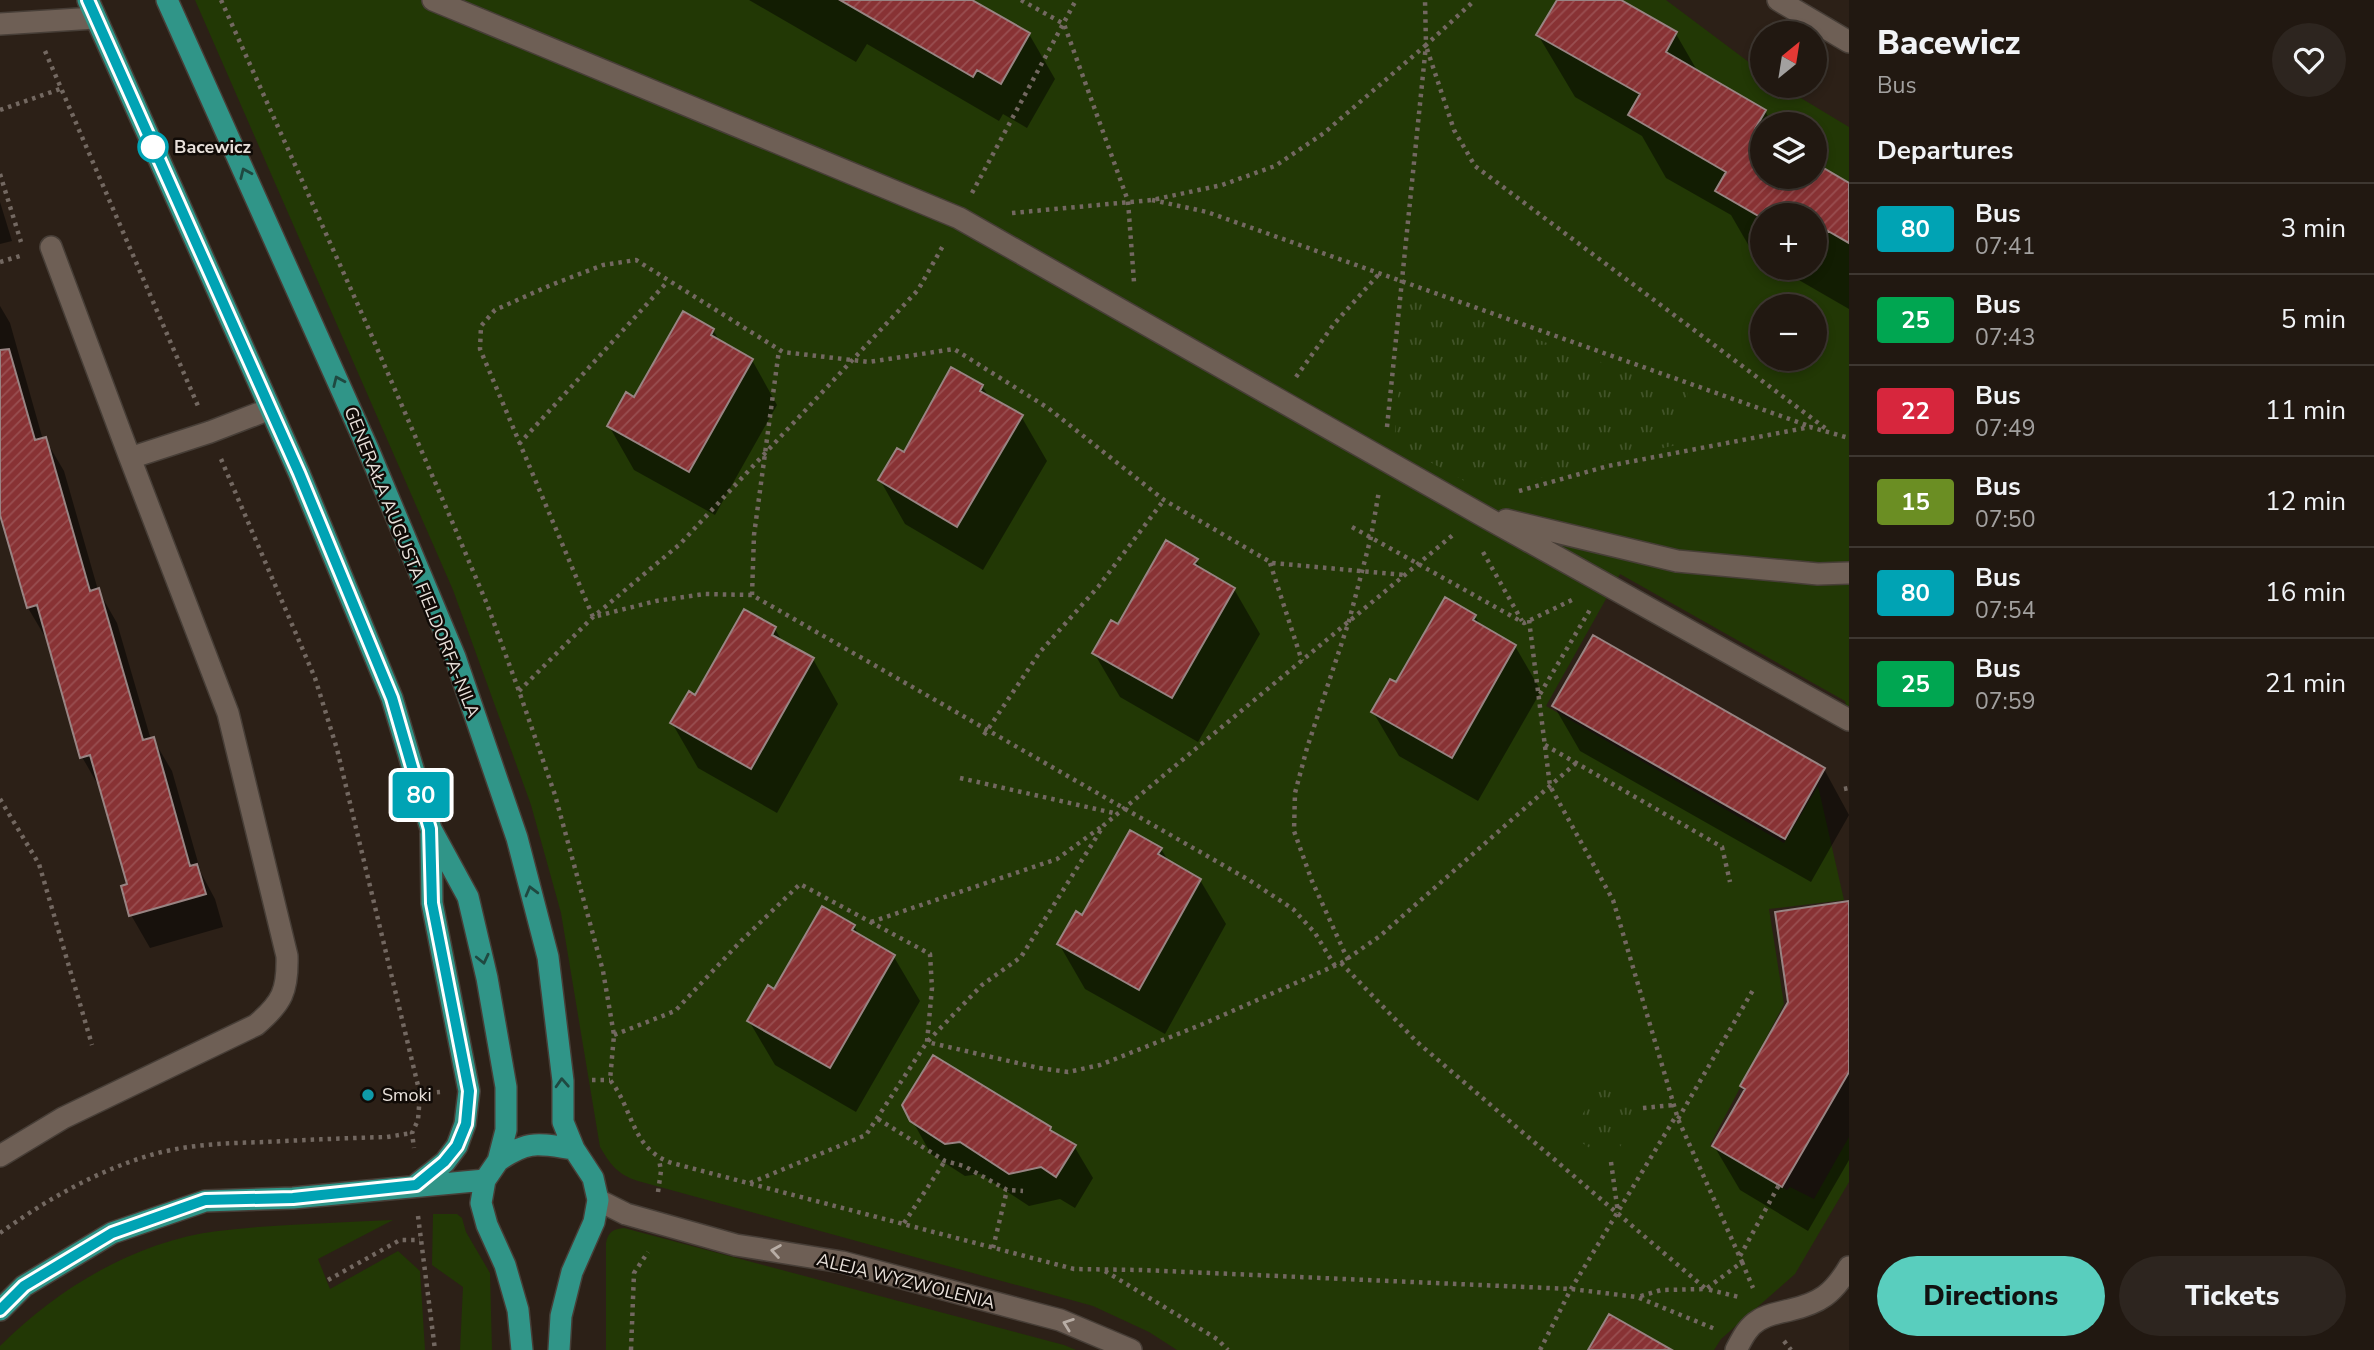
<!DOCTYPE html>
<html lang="en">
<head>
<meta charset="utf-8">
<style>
  body { margin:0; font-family:"Nunito Sans",sans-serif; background:#2d251f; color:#f1f3f6; height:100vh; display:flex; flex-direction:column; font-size:26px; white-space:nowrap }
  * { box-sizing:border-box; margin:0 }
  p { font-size:23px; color:#a2a09f }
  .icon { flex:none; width:38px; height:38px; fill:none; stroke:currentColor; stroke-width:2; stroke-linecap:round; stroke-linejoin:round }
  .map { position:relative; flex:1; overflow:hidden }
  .sheet { display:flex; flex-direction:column; background:#211811; width:525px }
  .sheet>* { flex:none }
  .badge { padding:0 14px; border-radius:5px; font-size:24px; line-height:46px }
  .needle { width:46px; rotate:30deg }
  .buttons { position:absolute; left:1750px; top:21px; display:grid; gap:14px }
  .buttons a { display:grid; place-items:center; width:77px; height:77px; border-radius:50%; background:#211811; box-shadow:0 4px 10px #0003,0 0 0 2px #3e3731; font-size:35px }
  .map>.badge { position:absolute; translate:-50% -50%; box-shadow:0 0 0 4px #fff }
  h2 { padding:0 28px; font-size:26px; line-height:63px }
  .round { display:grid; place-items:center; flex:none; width:74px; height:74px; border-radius:37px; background:#2d251f }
  .summary { display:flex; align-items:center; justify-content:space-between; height:119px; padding:0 28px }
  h1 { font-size:33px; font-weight:800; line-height:52px }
  .action { display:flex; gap:14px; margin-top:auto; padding:14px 28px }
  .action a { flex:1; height:80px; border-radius:42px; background:#59cebe; color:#111; font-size:28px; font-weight:800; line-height:80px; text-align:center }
  .action a+a { background:#2d251f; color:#f1f3f6 }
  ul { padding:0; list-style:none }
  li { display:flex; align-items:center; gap:21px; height:91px; padding:0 28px; border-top:2px solid #3e3731 }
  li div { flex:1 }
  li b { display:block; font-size:26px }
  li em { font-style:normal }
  li .badge { min-width:77px; font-weight:700; text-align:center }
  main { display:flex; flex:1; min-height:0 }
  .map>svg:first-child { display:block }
</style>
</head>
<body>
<main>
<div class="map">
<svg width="1849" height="1350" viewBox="0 0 1849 1350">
  <defs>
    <pattern id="park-tufts" width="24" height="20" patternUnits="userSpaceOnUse" patternTransform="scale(1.75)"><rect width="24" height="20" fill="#223805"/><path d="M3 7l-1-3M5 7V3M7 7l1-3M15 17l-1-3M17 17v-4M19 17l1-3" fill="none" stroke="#425429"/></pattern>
    <pattern id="building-hatch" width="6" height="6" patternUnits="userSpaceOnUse" patternTransform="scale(1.75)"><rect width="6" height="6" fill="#883234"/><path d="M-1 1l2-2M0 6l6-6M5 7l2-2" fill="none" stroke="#994f51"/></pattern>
  </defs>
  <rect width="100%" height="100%" fill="#2c2017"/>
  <path fill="#223805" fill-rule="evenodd" d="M 195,0 L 1666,0 L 1762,72 L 1762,86 L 1781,86 L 1849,127 L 1849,715 L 1845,701 L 1620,574 L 1546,706 L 1784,843 L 1818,786 L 1844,900 L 1769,909 L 1784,1004 L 1710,1145 L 1787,1190 L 1790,1187 L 1814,1199 L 1849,1137 L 1849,1182 L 1795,1274 L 1721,1339 L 1714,1350 L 1177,1350 L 1149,1332 L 1093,1306 L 638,1181 C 618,1175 610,1164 600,1147 L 561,913 L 531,805 L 453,590 ZM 1762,124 L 1815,124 L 1815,177 L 1762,177 ZM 1762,215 L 1815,215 L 1815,268 L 1762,268 ZM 1762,306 L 1815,306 L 1815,359 L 1762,359 Z
    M 433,1214 L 457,1214 L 462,1218 L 466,1232 L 490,1273 L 492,1350 L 460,1350 L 463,1287 L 432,1265 Z
    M 393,1220 L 318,1259 L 330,1289 L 398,1251 L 420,1271 L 425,1350 L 0,1350 L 0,1346 C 58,1288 136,1241 218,1231 C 276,1224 335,1223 393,1220 Z
    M 624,1228 L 1064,1345 L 1076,1350 L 606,1350 L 606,1243 C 608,1232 613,1229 624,1228 Z"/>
  <path fill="url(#park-tufts)" d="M 1423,299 L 1688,393 L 1677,445 L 1606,460 L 1486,493 L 1394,442 L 1406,308 L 1413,300 Z
    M 1605,1077 L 1646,1103 L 1611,1162 L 1570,1135 Z"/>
  <path fill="#0007" d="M 749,0 L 969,0 L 1029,34 L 1055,79 L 1027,128 L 1003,114 L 999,121 L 867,44 L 856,62 Z
    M 1559,0 L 1618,0 L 1676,34 L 1698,72 L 1765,111 L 1772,124 L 1762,124 L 1762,177 L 1815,177 L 1815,165 L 1849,185 L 1849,309 L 1778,268 L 1815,268 L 1815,215 L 1762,215 L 1762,259 L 1753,253 L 1731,215 L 1666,178 L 1642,136 L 1575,97 L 1538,35 Z
    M 0,202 L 12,241 L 0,244 Z
    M 0,306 L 10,323 L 43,440 L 45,439 L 64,471 L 98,590 L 117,623 L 151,740 L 153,739 L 172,771 L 201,873 L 215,899 L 223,927 L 150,948 L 131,915 L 129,885 L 101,790 L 82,757 L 47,640 L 28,608 L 0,508 Z
    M 713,330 L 720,342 L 752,360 L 777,405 L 715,515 L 634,470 L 609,426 L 635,399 Z
    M 982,386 L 989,397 L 1021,416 L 1047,461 L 983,570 L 905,524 L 880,480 L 905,454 Z
    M 1196,560 L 1203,572 L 1234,589 L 1260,634 L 1198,742 L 1120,697 L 1094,653 Z
    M 1475,616 L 1481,626 L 1515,646 L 1541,691 L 1478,801 L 1399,756 L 1373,712 L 1397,685 Z
    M 775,629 L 783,643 L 813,659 L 838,704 L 777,813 L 698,768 L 672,723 L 696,697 Z
    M 1554,706 L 1824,769 L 1849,815 L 1811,882 L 1580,751 Z
    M 1161,849 L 1169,862 L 1200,880 L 1226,924 L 1165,1034 L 1085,989 L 1059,944 L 1083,917 Z
    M 1849,903 L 1849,1160 L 1808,1231 L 1740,1190 L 1714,1146 L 1745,1092 L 1742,1086 Z
    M 854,926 L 860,937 L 894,957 L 920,1001 L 856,1112 L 775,1065 L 749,1021 L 775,992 Z
    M 912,1120 L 1050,1128 L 1053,1134 L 1074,1146 L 1093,1178 L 1075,1208 L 1060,1199 L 1029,1206 L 980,1174 L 965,1176 L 931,1154 Z"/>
  <path fill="url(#building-hatch)" stroke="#988483" stroke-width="2" d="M 840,0 L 972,0 L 1030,33 L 1001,84 L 977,70 L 973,77 Z
    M 1557,0 L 1621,0 L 1677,32 L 1666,52 L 1766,110 L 1755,129 L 1762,133 L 1762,177 L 1815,177 L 1815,163 L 1849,183 L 1849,243 L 1828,231 L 1817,250 L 1815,248 L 1815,215 L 1762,215 L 1762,218 L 1715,191 L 1726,172 L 1628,115 L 1640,94 L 1536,35 Z
    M 683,311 L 714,329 L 711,335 L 753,359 L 689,472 L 607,426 L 626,392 L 634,397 Z
    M 9,349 L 35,440 L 46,437 L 90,591 L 99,588 L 143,740 L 154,737 L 190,866 L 197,864 L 206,894 L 129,916 L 121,886 L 127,884 L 90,755 L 80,758 L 37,605 L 27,608 L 0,515 L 0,350 Z
    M 951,367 L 983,385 L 980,391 L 1023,415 L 957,527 L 878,480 L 897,448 L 904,452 Z
    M 1166,540 L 1198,559 L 1194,564 L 1235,588 L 1172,698 L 1092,653 L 1111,620 L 1118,624 Z
    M 1445,597 L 1476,615 L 1473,620 L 1516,645 L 1452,758 L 1371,712 L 1390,679 L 1396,682 Z
    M 744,609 L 776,627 L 772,635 L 814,658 L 751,769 L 670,723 L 689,691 L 695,695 Z
    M 1593,635 L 1825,768 L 1785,839 L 1552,706 Z
    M 1130,830 L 1162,848 L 1158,854 L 1201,879 L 1139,990 L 1057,944 L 1076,911 L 1082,915 Z
    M 1849,901 L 1849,1072 L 1782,1187 L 1712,1146 L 1745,1089 L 1740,1086 L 1788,1002 L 1775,912 Z
    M 822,906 L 855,925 L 852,930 L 895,955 L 830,1068 L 747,1021 L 768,985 L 774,989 Z
    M 933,1055 L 1051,1127 L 1050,1130 L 1076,1145 L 1056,1177 L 1041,1167 L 1009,1174 L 960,1142 L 945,1144 L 910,1121 L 902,1105 Z
    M 1609,1314 L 1672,1350 L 1588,1350 Z"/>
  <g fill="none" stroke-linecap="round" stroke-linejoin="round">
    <g stroke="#473e37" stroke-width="24">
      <path id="minor" d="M 433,0 L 959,218 L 1480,514 L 1849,720
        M 1778,0 L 1849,42
        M 0,24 L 95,18
        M 51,247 L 130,458
        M 1506,520 L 1677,561 L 1818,574 L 1849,573
        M 0,1156 L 63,1118 L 256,1025 C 282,1003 288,991 287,956 L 228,713 L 130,458 L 210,432 L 270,409
        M 598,1200 L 626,1214 L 736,1245 L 842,1262 L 1060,1320 L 1131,1350
        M 1736,1350 C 1742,1339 1747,1327 1759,1320 C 1768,1314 1779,1313 1790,1310 C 1820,1303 1833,1294 1849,1267"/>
    </g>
    <g stroke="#473e37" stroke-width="24">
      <path id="major" d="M 88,0 L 299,473 L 392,698 L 431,829 L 468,897 L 487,978 L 506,1087 L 506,1130 L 498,1161 L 485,1180 L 481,1203 L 487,1225 L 505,1265 L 518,1310 L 522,1350
        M 167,0 L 368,449 L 455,657 L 517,838 L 548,957 L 563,1081 L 563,1122 L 574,1149 L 593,1178 L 598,1200 L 594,1222 L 572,1272 L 561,1316 L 559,1350
        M 498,1161 C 529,1139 539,1144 574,1149
        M 416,1185 L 445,1162 L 457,1146 L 465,1124 L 469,1091 L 432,903 L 431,834
        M 0,1310 L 24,1286 L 112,1233 L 205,1201 L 293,1198 L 485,1180"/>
    </g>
    <path stroke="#736861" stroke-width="4.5" stroke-dasharray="3.5 5" stroke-linecap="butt" d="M 221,0 L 367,325 L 451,519 L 487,604 L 519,691 L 555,795 L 603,971 L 614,1035 L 610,1080 C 634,1110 631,1149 672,1163 L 1074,1269 L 1142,1270 L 1571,1289 L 1637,1297 L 1715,1329
      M 1021,0 L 1064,24 L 1128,201 L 1134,282
      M 1427,49 L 1454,130 L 1475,166 L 1829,431
      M 45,51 L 198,406
      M 0,110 L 63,88
      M 0,174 L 21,242
      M 972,193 L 1076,0
      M 1152,200 L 1207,212 L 1809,426
      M 1012,213 L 1152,200 L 1222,185 L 1275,166 L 1324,133 L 1426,45 L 1425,0
      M 0,262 L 23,255
      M 1296,377 L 1334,324 L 1379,274
      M 1387,427 L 1426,45 L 1475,0
      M 519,444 L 668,281
      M 221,459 L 315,678 L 337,749 L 420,1094 L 418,1120 L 412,1133 L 414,1148
      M 1519,491 L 1608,466 L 1810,427 L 1849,438
      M 1352,527 L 1524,623 L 1572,600
      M 1483,552 L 1522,621
      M 1270,563 L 1302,661
      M 752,595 L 754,535 L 779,350
      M 1529,620 L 1550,786 L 1613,900 L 1678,1119 L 1742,1262 L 1706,1289 L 1661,1290 L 1638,1297
      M 519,691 L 593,617 L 680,544 L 918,290 L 944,244
      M 1540,694 L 1591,608
      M 984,735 L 1040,652 L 1098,587 L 1164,500
      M 1545,745 L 1722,847 L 1730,882
      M 960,778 L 1118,814
      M 1844,789 L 1849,788
      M 0,799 L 39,864 L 92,1045
      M 871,922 L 1057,859 L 1101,827
      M 1348,960 L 1312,881 L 1294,831 L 1295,793 L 1307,748 L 1349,621 L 1371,537 L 1379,491
      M 1341,963 L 1417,1042 L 1706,1289 L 1739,1297
      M 1335,966 L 1315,933 L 1293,909 L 1249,880 L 752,595 L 704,594 L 656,601 L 593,617 L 480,349 L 481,326 L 495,310 L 551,285 L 603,265 L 636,260 L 783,352 L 869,362 L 954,349 L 1048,408 L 1164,500 L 1272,563 L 1405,575
      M 614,1035 L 675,1011 L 741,941 L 800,884 L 930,954 L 932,988 L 927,1042 L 1039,1068 L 1068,1072 L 1100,1065 L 1203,1024 L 1341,963 L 1380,936 L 1576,763
      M 592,1080 L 610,1080
      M 420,1094 L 440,1092
      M 1643,1108 L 1674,1105
      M 878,1119 L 945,1161 L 964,1166 L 1007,1190 L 1023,1191
      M 1678,1119 L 1753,990
      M 1611,1162 L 1618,1213
      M 750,1183 L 866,1135 L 927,1042 L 982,985 L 1021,957 L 1104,825 L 1454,534
      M 658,1192 L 661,1171 L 659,1159
      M 418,1216 L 435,1350
      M 904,1223 L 945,1161
      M 0,1233 C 49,1198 103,1167 162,1152 C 196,1144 230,1143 264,1142 C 305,1140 346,1138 387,1137 L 412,1133
      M 993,1248 L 1007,1190
      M 1740,1256 L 1779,1185
      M 1742,1262 L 1753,1288
      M 1105,1271 L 1217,1339 L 1228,1350
      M 328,1280 L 400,1240 L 420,1240
      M 1784,1341 L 1791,1350
      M 631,1350 L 634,1273 L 648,1252
      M 1540,1350 L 1571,1289 L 1676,1116"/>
    <use href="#minor" stroke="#6e5f55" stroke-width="21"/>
    <use href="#major" stroke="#309588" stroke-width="21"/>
  </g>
  <defs><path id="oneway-chevron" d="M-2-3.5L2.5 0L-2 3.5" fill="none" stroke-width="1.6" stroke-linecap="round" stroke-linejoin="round" transform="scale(1.75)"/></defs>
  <g stroke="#1f4941">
    <use href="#oneway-chevron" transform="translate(245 173) rotate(-114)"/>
    <use href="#oneway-chevron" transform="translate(338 381) rotate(-114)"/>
    <use href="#oneway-chevron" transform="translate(531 891) rotate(-105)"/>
    <use href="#oneway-chevron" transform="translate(483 959) rotate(77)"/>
    <use href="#oneway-chevron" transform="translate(562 1083) rotate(-93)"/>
  </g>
  <g stroke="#b8ada5">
    <use href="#oneway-chevron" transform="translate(776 1251) rotate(-171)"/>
    <use href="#oneway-chevron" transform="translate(1068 1324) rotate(-160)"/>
  </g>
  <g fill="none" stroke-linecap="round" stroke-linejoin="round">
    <g stroke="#fff" stroke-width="16">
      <path id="line" d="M 0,1310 L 24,1286 L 112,1233 L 205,1200 L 293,1198 L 416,1185 L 444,1162 L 457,1146 L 466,1124 L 469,1091 L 432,903 L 430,829 L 392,698 L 299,473 L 88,0"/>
    </g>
    <use href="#line" stroke="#00a3b4" stroke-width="10"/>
  </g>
  <circle fill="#fff" stroke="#00a3b4" stroke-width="3.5" cx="153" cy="147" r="14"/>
  <circle fill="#0f9aa8" stroke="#110b07" stroke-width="2.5" cx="368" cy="1095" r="7"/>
  <g text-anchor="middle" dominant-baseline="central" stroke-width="5" stroke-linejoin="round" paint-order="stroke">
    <g font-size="18" font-weight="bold" fill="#e9e1db" stroke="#110b07" text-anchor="start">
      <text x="174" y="147">Bacewicz</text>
    </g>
    <g font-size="18" fill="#e9e1db" stroke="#110b07">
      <text transform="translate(412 562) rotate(68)">GENERAŁA AUGUSTA FIELDORFA-NILA</text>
      <text transform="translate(906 1281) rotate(14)">ALEJA WYZWOLENIA</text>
    </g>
    <g font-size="18" fill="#e9e1db" stroke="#110b07" text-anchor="start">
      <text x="382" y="1095">Smoki</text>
    </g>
  </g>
</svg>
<div class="buttons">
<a><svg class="needle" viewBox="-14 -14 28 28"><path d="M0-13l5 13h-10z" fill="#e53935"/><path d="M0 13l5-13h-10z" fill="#a2a09f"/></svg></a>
<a><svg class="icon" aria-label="layers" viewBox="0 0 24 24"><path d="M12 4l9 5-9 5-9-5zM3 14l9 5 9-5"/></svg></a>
<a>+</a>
<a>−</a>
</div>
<b class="badge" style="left:421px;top:795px;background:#00a3b4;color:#fff">80</b>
</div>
<section class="sheet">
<div class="summary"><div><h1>Bacewicz</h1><p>Bus</p></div><a class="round"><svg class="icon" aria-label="heart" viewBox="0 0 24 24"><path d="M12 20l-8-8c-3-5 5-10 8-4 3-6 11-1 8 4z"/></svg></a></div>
<h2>Departures</h2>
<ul>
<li><span class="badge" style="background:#00a3b4;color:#fff">80</span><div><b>Bus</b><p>07:41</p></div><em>3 min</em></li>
<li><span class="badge" style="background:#00a651;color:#fff">25</span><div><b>Bus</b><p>07:43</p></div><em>5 min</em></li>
<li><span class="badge" style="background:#d7263d;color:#fff">22</span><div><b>Bus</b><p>07:49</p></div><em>11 min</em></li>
<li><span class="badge" style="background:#6b8e23;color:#fff">15</span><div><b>Bus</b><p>07:50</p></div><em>12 min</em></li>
<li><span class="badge" style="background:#00a3b4;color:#fff">80</span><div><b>Bus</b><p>07:54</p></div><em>16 min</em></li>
<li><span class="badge" style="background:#00a651;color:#fff">25</span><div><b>Bus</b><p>07:59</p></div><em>21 min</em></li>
</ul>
<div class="action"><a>Directions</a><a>Tickets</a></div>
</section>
</main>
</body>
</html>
